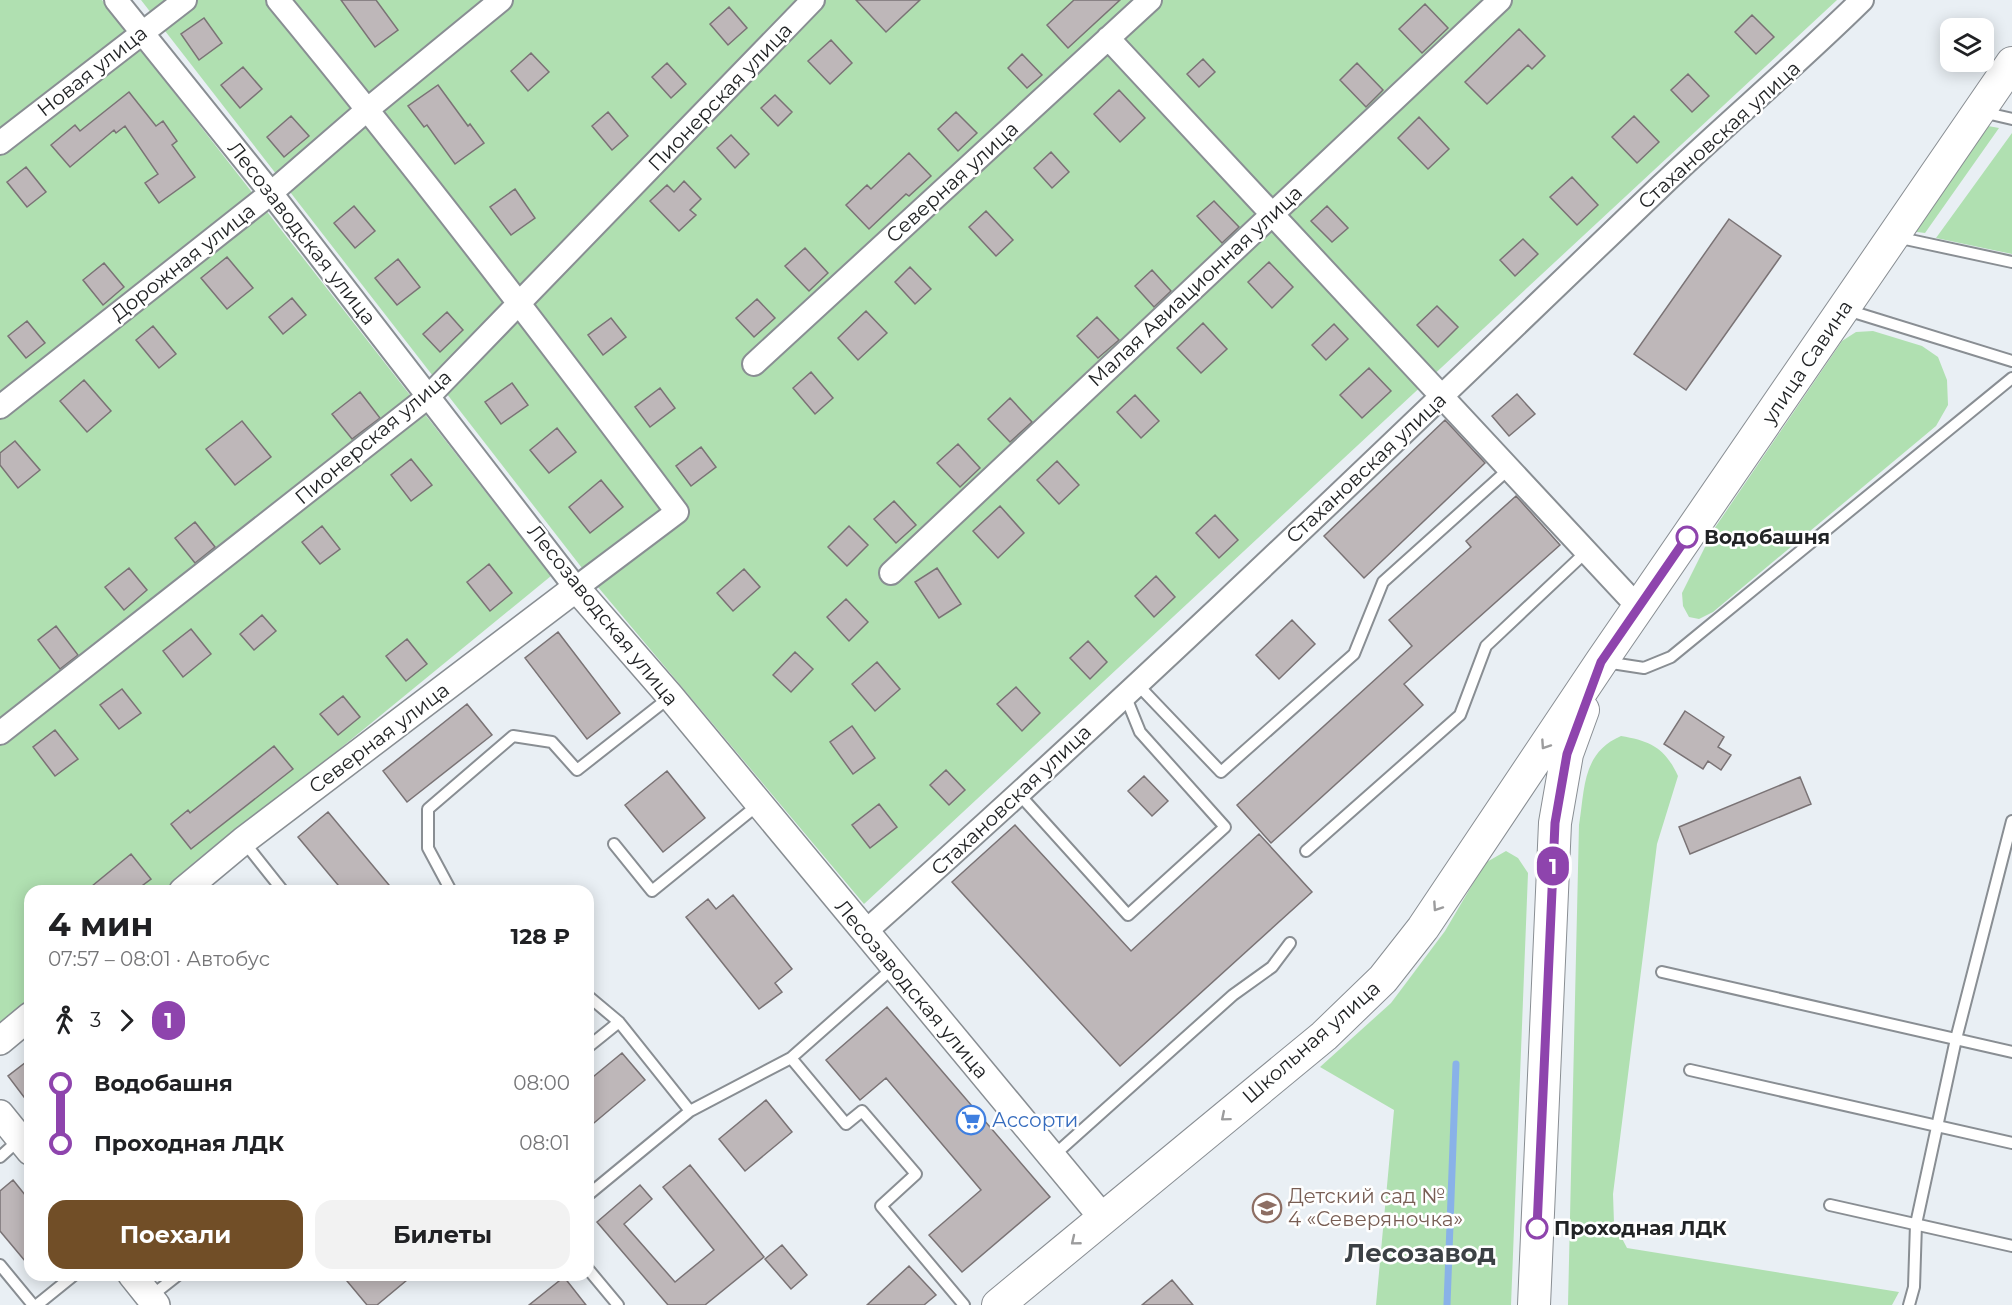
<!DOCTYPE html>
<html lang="ru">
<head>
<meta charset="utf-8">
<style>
  body { margin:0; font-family:Montserrat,sans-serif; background:#f2f2f2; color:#202124; height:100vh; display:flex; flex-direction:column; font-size:22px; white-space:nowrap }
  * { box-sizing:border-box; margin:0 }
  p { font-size:20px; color:#757577 }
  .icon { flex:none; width:33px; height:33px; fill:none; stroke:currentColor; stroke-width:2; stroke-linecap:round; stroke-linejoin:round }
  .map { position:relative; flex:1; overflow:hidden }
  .drawer { position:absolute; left:24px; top:885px; width:570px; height:396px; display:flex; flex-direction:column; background:#fff; border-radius:18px; box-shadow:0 3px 15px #0003 }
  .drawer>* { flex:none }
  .badge { padding:0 12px; border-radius:20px; font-size:21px; line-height:39px }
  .controls { position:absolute; left:1940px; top:18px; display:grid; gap:12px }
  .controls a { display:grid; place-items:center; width:54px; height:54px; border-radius:12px; background:#fff; box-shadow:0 3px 15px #0003; font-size:30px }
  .map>.badge { position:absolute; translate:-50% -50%; box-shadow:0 0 0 3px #fff }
  .legs { display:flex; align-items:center; gap:9px; height:66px; padding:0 24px; font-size:20px }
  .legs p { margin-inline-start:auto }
  .head { display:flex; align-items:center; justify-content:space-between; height:102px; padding:0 24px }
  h1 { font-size:33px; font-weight:700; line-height:45px }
  .primary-button { display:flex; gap:12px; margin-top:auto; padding:12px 24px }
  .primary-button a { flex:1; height:69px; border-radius:18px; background:#714e27; color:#fff; font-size:24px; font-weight:700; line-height:69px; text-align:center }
  .primary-button a+a { background:#f2f2f2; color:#202124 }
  ul { padding:0 24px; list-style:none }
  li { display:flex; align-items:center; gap:21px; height:60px; font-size:22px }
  li i { display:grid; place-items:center; width:9px; height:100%; margin:0 8px; background:currentColor }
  li i::after { content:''; width:15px; height:15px; margin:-8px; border:4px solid; border-radius:50%; background:#fff }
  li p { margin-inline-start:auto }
  li:first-child i { background:linear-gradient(#0000 50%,currentColor 0) }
  li:last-child i { background:linear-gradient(currentColor 50%,#0000 0) }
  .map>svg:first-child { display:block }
</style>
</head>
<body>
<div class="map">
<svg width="2012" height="1305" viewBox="0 0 2012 1305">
  <rect width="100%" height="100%" fill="#e9eff4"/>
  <path fill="#b0e0b1" d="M 0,0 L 102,0 L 551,576 L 166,891 L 30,891 L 30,1002 L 0,1027 Z
    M 141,0 L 1837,0 L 864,904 L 582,568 Z
    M 1988,126 L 1999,128 L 1925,233 L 1917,232 L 1915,227 Z
    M 2012,133 L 2012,254 L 1936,238 Z
    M 1873,331 L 1922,346 L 1938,357 L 1947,380 L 1948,405 L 1936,426 L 1713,612 L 1699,619 L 1689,617 L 1683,606 L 1682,593 L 1714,529 L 1842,341 L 1856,332 Z
    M 1621,736 C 1651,741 1665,748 1678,776 L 1657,844 L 1613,1194 L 1614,1223 L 1627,1248 L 1899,1292 L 1892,1305 L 1568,1305 L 1579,825 C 1585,788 1582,753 1621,736 Z
    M 1506,851 L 1518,858 L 1528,873 L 1511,1305 L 1376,1305 L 1394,1110 L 1320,1067 L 1391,1003 L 1445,931 L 1485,863 Z"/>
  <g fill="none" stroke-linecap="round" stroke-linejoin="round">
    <path stroke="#89b2e8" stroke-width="7" d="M 1447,1305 L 1456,1064"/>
  </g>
  <path fill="#beb7b9" stroke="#7a7375" stroke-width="1.5" d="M 341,0 L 376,0 L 398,30 L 375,47 Z
    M 856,0 L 920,0 L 886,32 Z
    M 1074,0 L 1120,0 L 1068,48 L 1047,25 Z
    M 1425,4 L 1448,28 L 1422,53 L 1399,29 Z
    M 729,7 L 747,28 L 728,45 L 710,24 Z
    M 1752,15 L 1774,37 L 1756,54 L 1735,32 Z
    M 204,18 L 222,43 L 199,60 L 181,34 Z
    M 1519,29 L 1545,56 L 1532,69 L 1528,65 L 1487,104 L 1465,82 Z
    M 831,40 L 852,63 L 830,84 L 808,61 Z
    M 531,53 L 549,72 L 528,91 L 511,71 Z
    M 1022,54 L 1042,75 L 1027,88 L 1008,68 Z
    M 1203,59 L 1215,72 L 1199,87 L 1187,74 Z
    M 667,63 L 686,84 L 671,98 L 652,77 Z
    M 1357,63 L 1383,90 L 1366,107 L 1340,80 Z
    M 243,67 L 262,89 L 240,108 L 221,85 Z
    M 1688,74 L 1709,96 L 1692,112 L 1671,90 Z
    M 438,85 L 468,126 L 470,124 L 484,143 L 455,164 L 427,125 L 424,127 L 408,106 Z
    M 1119,90 L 1145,118 L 1120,142 L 1094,114 Z
    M 129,92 L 156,126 L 163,121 L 177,141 L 172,145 L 195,177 L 159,203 L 145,183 L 158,174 L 125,126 L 116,133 L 114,130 L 70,167 L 51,145 L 75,125 L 80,131 Z
    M 775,95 L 792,112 L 778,126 L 761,108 Z
    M 608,112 L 628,136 L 612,150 L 592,126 Z
    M 956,112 L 977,133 L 958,151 L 938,129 Z
    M 291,116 L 309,136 L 284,157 L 267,137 Z
    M 1634,116 L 1659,142 L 1637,163 L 1612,137 Z
    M 1419,117 L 1449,149 L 1428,169 L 1398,138 Z
    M 731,135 L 749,154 L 735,168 L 717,148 Z
    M 1051,152 L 1069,172 L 1052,188 L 1034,168 Z
    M 909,153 L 931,176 L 909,196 L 906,194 L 869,229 L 846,205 L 867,185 L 871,189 Z
    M 26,167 L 46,192 L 27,207 L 7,182 Z
    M 1572,177 L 1598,205 L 1577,225 L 1550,197 Z
    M 684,181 L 701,199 L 690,210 L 696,215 L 679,231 L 650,201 L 667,185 L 674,192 Z
    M 515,189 L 535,218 L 511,235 L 490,207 Z
    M 1214,201 L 1239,227 L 1222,243 L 1197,216 Z
    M 354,206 L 375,231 L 355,248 L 334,223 Z
    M 1327,206 L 1348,228 L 1332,242 L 1311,221 Z
    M 986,211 L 1013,240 L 996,256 L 969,227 Z
    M 1729,219 L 1781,256 L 1686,390 L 1634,354 Z
    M 1523,239 L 1538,254 L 1515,276 L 1500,260 Z
    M 805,248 L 828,273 L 809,291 L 785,266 Z
    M 227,257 L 253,288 L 227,309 L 201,278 Z
    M 398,259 L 420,287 L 397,305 L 375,278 Z
    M 1269,262 L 1293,287 L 1272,308 L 1248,282 Z
    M 104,263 L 124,287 L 103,305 L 83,280 Z
    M 910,267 L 931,289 L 915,304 L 895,282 Z
    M 1152,270 L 1171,291 L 1154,307 L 1135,286 Z
    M 292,298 L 306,315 L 283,334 L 269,317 Z
    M 757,299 L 775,318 L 754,337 L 736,318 Z
    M 1437,306 L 1458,327 L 1438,347 L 1417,325 Z
    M 866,311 L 887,333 L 858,360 L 838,338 Z
    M 447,312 L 463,330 L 440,352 L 423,334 Z
    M 1097,317 L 1119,340 L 1098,358 L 1077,336 Z
    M 611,318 L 626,337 L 603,355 L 588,335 Z
    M 27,321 L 45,343 L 26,358 L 8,336 Z
    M 1203,323 L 1227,349 L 1201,373 L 1177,348 Z
    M 1334,324 L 1348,339 L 1326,360 L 1312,345 Z
    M 153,326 L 176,354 L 159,368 L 136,340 Z
    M 1369,368 L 1391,391 L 1362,418 L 1340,395 Z
    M 811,372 L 833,398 L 815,414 L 793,388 Z
    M 84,380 L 111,411 L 87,432 L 60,401 Z
    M 512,383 L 528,405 L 501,424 L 485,402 Z
    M 660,388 L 675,408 L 650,427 L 635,407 Z
    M 360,392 L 380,418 L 352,439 L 332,414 Z
    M 1517,394 L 1535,414 L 1509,436 L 1492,416 Z
    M 1135,395 L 1159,421 L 1141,438 L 1117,412 Z
    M 1010,398 L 1032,422 L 1010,442 L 988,419 Z
    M 1445,420 L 1485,463 L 1364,578 L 1324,536 Z
    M 242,421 L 271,457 L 235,485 L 206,449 Z
    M 557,428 L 576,452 L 549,473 L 530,450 Z
    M 15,441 L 40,470 L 18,488 L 0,465 L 0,453 Z
    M 958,444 L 980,468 L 960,487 L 937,463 Z
    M 701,447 L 716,467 L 691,486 L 676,466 Z
    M 411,459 L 432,485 L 411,501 L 391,475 Z
    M 1057,461 L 1079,485 L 1059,504 L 1037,480 Z
    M 601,480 L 623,507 L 590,533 L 569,507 Z
    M 1516,496 L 1560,545 L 1404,684 L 1423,705 L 1271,843 L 1237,805 L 1412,646 L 1389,620 L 1471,547 L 1466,541 Z
    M 894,501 L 916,525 L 896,543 L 874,519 Z
    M 1000,506 L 1024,533 L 998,558 L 973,531 Z
    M 1215,515 L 1238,540 L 1219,558 L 1196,533 Z
    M 195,522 L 215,547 L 195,563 L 175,538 Z
    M 322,526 L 340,549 L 320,564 L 302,542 Z
    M 849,526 L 868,545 L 847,566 L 828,547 Z
    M 489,564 L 512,593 L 490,611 L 467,582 Z
    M 129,568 L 147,590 L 124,610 L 105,587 Z
    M 937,568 L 961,604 L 939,618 L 915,582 Z
    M 744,569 L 760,587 L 733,611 L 717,593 Z
    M 1156,576 L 1175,597 L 1154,617 L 1135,596 Z
    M 846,599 L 868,622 L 849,641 L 827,617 Z
    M 262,615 L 276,631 L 254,650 L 240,634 Z
    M 1292,620 L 1315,644 L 1279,679 L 1256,655 Z
    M 56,626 L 78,655 L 60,669 L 38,640 Z
    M 191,629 L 211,654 L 183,677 L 163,651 Z
    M 558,632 L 620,713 L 587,739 L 525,658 Z
    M 407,639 L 427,664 L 406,681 L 386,656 Z
    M 1088,641 L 1107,662 L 1090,679 L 1070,658 Z
    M 795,652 L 813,669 L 791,692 L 773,675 Z
    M 877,662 L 900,689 L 875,711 L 852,684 Z
    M 1016,687 L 1040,713 L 1022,731 L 997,704 Z
    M 122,689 L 141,713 L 119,729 L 100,705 Z
    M 343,696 L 360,717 L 338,735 L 320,714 Z
    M 467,704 L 492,735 L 407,802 L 383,771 Z
    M 1685,711 L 1724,737 L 1718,747 L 1731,755 L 1721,770 L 1708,761 L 1703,769 L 1664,744 Z
    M 852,726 L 875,758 L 853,774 L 830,742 Z
    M 55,730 L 78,759 L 55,776 L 33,747 Z
    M 274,746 L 293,769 L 191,849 L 171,824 L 188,810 L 190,813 Z
    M 946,770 L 965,790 L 949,805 L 930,785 Z
    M 667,771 L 705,818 L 663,852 L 625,805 Z
    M 1144,776 L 1168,801 L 1152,816 L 1128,791 Z
    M 1800,777 L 1811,804 L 1690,854 L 1679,827 Z
    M 879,804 L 897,827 L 870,848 L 852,825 Z
    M 328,812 L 394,891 L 343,891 L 298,837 Z
    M 1015,825 L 1131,951 L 1259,834 L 1312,892 L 1120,1066 L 952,882 Z
    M 131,854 L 151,879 L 135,891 L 86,891 Z
    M 733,895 L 792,969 L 775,983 L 782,992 L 759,1009 L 686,917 L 708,899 L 716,909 Z
    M 887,1007 L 1050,1197 L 962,1272 L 929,1235 L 981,1190 L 886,1078 L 860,1100 L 826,1060 Z
    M 622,1053 L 645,1080 L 588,1128 L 588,1081 Z
    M 30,1059 L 30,1105 L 8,1076 Z
    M 766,1100 L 792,1132 L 745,1171 L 719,1139 Z
    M 690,1165 L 764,1257 L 705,1305 L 668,1305 L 597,1222 L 640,1185 L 652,1199 L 624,1224 L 675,1282 L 714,1250 L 663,1187 Z
    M 13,1180 L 30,1201 L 30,1267 L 0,1231 L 0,1191 Z
    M 782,1245 L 807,1275 L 791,1289 L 765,1259 Z
    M 909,1266 L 936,1295 L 924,1305 L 867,1305 Z
    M 342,1275 L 413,1275 L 377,1305 L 367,1305 Z
    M 564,1277 L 586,1305 L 529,1305 Z
    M 1172,1280 L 1193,1305 L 1142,1305 Z"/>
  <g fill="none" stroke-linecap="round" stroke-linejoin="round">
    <g stroke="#898e93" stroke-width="14">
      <path id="service" d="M 1982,112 L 2012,119
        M 1896,237 L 2012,262
        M 1847,310 L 2012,361
        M 1605,662 L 1644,668 L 1671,657 L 2012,378
        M 1137,684 L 1221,772 L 1354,654 L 1383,582 L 1510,468
        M 1018,793 L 1128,915 L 1225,827 L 1140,732 L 1125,695
        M 244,842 L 283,891
        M 614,844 L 652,891 L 759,804
        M 1306,851 L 1460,715 L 1486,646 L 1587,551
        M 451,891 L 428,848 L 428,809 L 513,736 L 552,742 L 577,770 L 670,697
        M 894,967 L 791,1058 L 846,1124 L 862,1111 L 916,1174 L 881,1206 L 964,1305
        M 1662,972 L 2012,1052
        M 588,996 L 619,1022
        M 588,1047 L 619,1022 L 690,1111 L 791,1058
        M 1690,1070 L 2012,1143
        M 0,1157 L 20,1139
        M 1052,1157 L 1233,995 L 1272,967 L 1290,943
        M 588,1195 L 690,1111
        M 1830,1205 L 2012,1246
        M 0,1265 L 33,1305
        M 588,1269 L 618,1305
        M 150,1297 L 178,1275
        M 37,1305 L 74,1275
        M 1909,1305 L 1914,1287 L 1916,1224 L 1956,1039 L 2012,821"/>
    </g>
    <g stroke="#898e93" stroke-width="26">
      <path id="minor" d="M 116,0 L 271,193 L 576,588 L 677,512 C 547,339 416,167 278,0
        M 1108,38 L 1638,607
        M 0,143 L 185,0
        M 754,364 L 1150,0
        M 0,407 L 271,193 L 368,109 L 501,0
        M 891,573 L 1500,0
        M 0,733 L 429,396 L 813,0
        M 865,932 C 1137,691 1398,438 1661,186 C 1727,123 1797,64 1862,0"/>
    </g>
    <g stroke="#898e93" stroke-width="30">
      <path id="tertiary" d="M 183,891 L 243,841 L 576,588 L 670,696 L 1103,1218
        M 0,1041 L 30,1016
        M 0,1114 L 30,1151
        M 132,1275 L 156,1305"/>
    </g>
    <g stroke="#898e93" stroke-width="34">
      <path id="secondary" d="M 998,1305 L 1324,1036 L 1383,979 L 1423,928 L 1601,662 L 2012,63
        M 1534,1305 L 1555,823 L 1567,754 L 1583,710"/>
    </g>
    <use href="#service" stroke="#fff" stroke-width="10"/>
    <use href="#minor" stroke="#fff" stroke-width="22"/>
    <use href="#tertiary" stroke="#fff" stroke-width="27"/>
    <use href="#secondary" stroke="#fff" stroke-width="32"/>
  </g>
  <defs><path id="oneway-chevron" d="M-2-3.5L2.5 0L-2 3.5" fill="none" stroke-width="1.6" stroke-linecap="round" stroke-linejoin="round" transform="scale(1.5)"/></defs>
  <g stroke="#9c9c9d">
    <use href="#oneway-chevron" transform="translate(1545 745) rotate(124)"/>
    <use href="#oneway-chevron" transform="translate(1437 907) rotate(124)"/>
    <use href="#oneway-chevron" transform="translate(1225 1117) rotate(140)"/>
    <use href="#oneway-chevron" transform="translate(1075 1241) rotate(141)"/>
  </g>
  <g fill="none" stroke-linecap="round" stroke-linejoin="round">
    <g stroke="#fff" stroke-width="14">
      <path id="line-1" d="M 1537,1228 L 1555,823 L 1567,754 L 1601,662 L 1687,537"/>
    </g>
    <use href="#line-1" stroke="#8e44ad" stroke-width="9"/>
  </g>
  <defs>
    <g id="supermarket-ring" transform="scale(1.5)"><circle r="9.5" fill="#fff" stroke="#3f7fe0" stroke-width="1.5"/><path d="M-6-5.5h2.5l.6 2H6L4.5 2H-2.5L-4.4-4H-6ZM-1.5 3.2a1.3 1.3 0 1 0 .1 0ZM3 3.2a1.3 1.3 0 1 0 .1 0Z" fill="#3f7fe0"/></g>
    <g id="school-ring" transform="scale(1.5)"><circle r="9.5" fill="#fff" stroke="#8d6e63" stroke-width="1.5"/><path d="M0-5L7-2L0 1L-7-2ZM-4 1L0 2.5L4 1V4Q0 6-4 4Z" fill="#8d6e63"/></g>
  </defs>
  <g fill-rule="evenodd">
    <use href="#supermarket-ring" x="971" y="1120"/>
    <use href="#school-ring" x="1267" y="1208"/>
  </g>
  <g fill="#fff" stroke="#8e44ad" stroke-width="3">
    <circle cx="1687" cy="537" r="10"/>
    <circle cx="1537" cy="1228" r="10"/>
  </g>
  <g text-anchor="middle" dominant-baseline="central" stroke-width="5" stroke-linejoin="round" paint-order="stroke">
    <g font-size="20" fill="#222426" stroke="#fff">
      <text transform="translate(92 71) rotate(-38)">Новая улица</text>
      <text transform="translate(720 97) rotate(-46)">Пионерская улица</text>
      <text transform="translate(1719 135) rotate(-42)">Стахановская улица</text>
      <text transform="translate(952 182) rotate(-42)">Северная улица</text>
      <text transform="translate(302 233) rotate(52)">Лесозаводская улица</text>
      <text transform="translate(183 262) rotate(-38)">Дорожная улица</text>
      <text transform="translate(1195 286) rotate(-43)">Малая Авиационная улица</text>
      <text transform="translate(1807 362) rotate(-56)">улица Савина</text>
      <text transform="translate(373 437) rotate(-40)">Пионерская улица</text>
      <text transform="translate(1366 468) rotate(-43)">Стахановская улица</text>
      <text transform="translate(603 615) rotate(51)">Лесозаводская улица</text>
      <text transform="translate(379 738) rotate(-37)">Северная улица</text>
      <text transform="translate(1011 800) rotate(-43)">Стахановская улица</text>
      <text transform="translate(912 989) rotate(50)">Лесозаводская улица</text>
      <text transform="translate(1311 1042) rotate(-41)">Школьная улица</text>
    </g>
    <g font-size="20" font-weight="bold" fill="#222426" stroke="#fff" text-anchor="start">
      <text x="1704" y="537">Водобашня</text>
      <text x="1554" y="1228">Проходная ЛДК</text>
    </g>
    <g font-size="20" fill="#366cbe" stroke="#fff" text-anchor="start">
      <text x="992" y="1120">Ассорти</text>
    </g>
    <g font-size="20" fill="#785e54" stroke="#fff" text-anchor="start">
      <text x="1288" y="1196">Детский сад №<tspan x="1288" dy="23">4 «Северяночка»</tspan></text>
    </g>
    <g font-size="26" font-weight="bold" fill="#3c4145" stroke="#fff">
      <text x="1420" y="1253">Лесозавод</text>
    </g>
  </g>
</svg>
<div class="controls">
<a><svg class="icon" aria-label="layers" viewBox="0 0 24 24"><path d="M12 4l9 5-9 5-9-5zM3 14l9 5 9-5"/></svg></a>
</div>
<b class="badge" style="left:1553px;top:866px;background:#8e44ad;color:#fff">1</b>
<section class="drawer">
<div class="head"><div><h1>4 мин</h1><p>07:57 – 08:01 · Автобус</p></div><b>128 ₽</b></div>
<div class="legs"><svg class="icon" aria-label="walk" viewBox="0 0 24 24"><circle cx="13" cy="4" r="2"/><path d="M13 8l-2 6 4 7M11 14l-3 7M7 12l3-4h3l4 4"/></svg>3<svg class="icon" aria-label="forward" viewBox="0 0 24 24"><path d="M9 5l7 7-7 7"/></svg><b class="badge" style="background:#8e44ad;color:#fff">1</b></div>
<ul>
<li><i style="color:#8e44ad"></i><b>Водобашня</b><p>08:00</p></li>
<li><i style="color:#8e44ad"></i><b>Проходная ЛДК</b><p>08:01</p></li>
</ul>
<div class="primary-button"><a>Поехали</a><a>Билеты</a></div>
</section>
</div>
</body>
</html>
